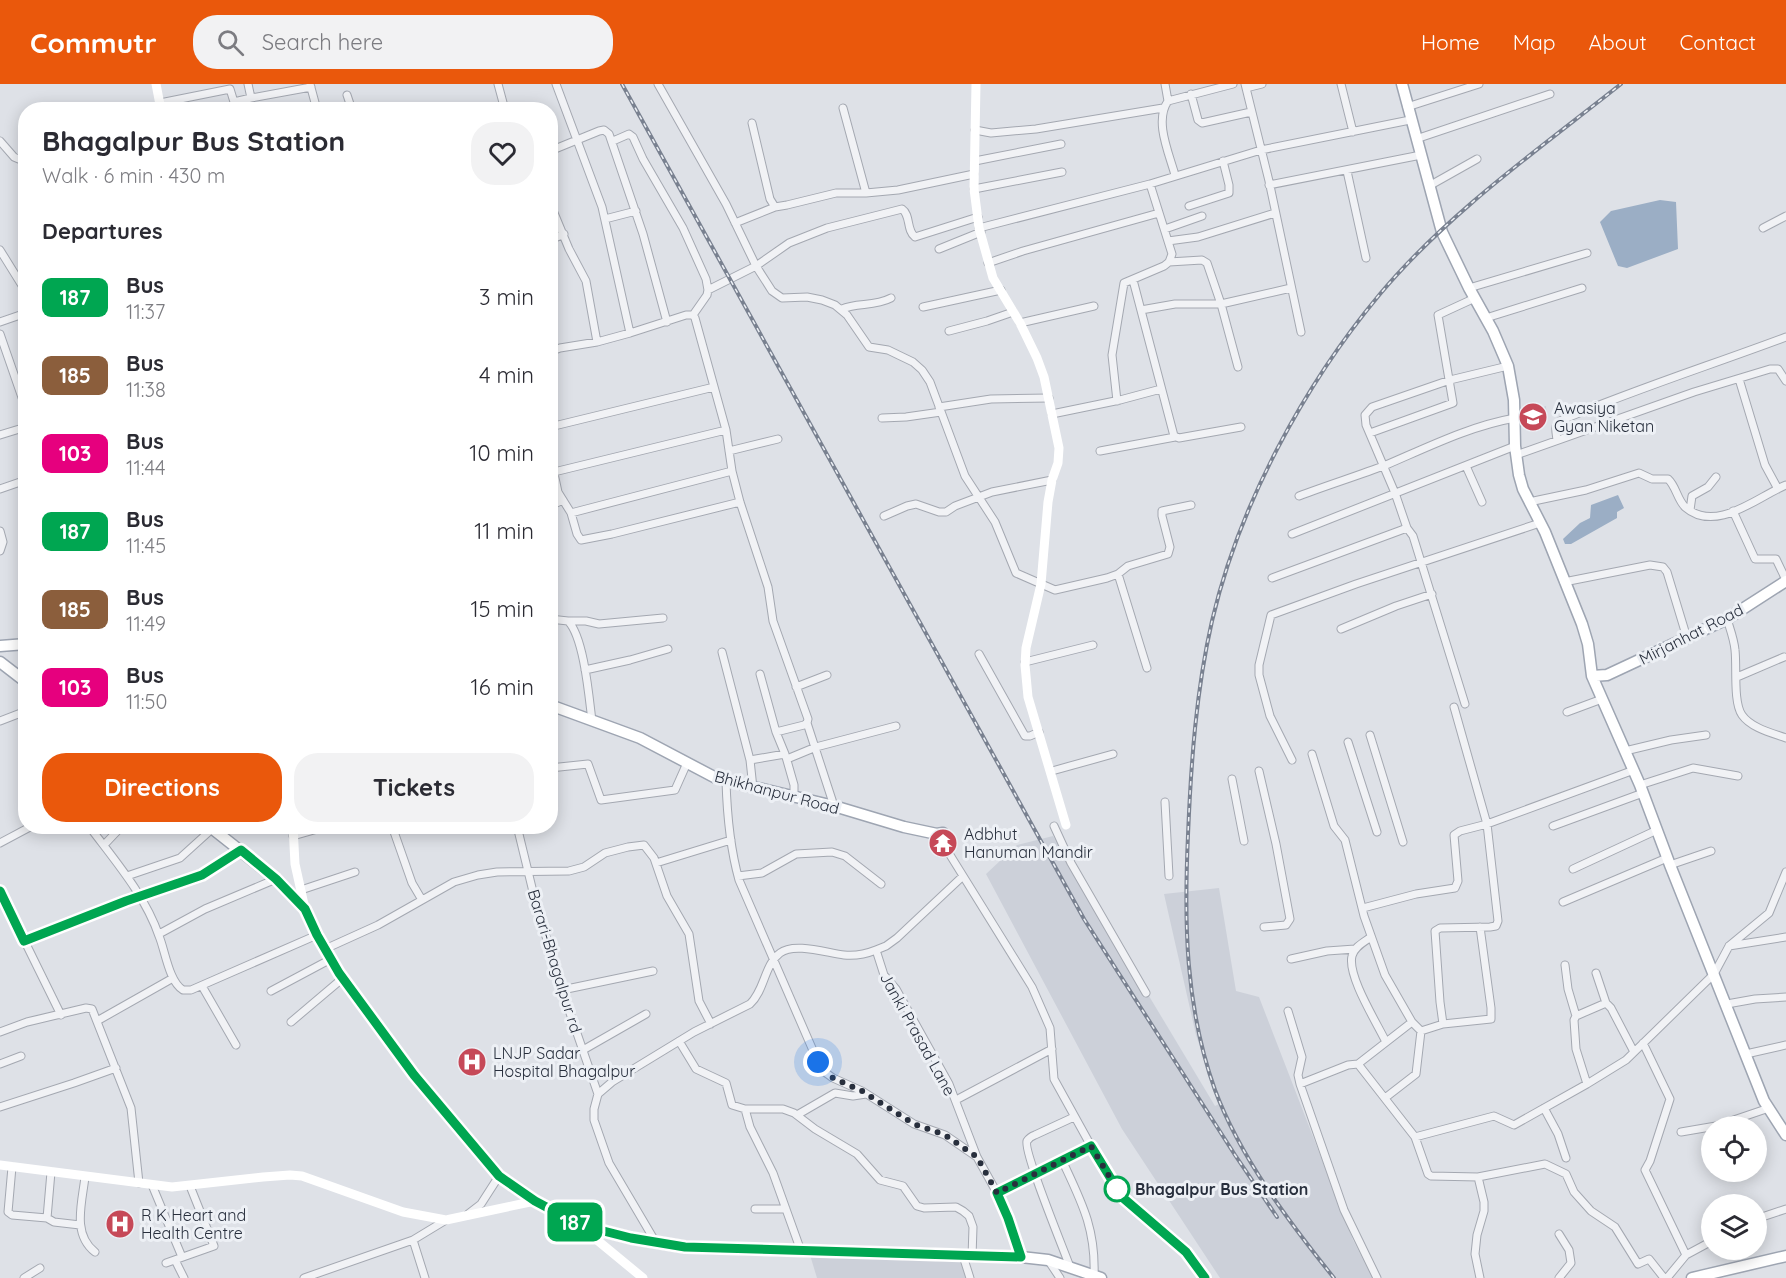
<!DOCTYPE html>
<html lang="en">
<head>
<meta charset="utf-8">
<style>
  body { margin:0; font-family:Quicksand,sans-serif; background:#f2f2f3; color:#2b2b33; height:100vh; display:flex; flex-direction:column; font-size:22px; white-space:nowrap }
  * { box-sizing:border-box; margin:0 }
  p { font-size:20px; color:#7c7c81 }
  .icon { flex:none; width:33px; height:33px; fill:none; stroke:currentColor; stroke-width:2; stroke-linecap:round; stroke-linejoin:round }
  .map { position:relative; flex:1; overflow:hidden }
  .sheet { position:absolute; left:18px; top:18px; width:540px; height:732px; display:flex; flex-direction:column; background:#fff; border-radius:24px; box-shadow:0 3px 15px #0003 }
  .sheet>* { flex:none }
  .badge { padding:0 12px; border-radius:9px; font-size:21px; line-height:39px }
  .fabs { position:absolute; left:1701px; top:1032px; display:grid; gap:12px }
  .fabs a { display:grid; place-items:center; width:66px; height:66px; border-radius:50%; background:#fff; box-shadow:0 3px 15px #0003; font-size:30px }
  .you { position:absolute; width:30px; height:30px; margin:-15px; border:4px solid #fff; border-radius:50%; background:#1a73e8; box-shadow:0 0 0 9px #1a73e833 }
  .map>.badge { position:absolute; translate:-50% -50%; box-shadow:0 0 0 3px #fff }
  h2 { padding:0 24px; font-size:22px; line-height:54px }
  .round { display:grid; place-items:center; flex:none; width:63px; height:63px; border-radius:24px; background:#f2f2f3 }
  .summary { display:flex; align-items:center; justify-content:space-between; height:102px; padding:0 24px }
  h1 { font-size:28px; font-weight:700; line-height:45px }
  .action { display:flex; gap:12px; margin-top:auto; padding:12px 24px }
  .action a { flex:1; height:69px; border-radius:24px; background:#ea580c; color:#fff; font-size:24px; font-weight:700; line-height:69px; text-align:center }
  .action a+a { background:#f2f2f3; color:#2b2b33 }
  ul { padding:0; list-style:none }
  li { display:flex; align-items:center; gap:18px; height:78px; padding:0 24px }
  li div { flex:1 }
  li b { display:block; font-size:22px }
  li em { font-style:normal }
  li .badge { min-width:66px; font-weight:700; text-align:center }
  header { display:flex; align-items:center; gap:36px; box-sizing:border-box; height:84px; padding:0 30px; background:#ea580c; color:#fff }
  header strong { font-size:28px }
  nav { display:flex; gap:33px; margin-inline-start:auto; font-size:21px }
  .search { width:420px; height:54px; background:#f2f2f3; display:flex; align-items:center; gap:15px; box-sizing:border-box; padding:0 21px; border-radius:24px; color:#7c7c81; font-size:22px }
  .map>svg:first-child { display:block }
</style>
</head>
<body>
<header>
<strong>Commutr</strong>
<div class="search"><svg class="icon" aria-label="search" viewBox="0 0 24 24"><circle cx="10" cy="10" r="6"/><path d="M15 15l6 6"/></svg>Search here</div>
<nav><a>Home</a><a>Map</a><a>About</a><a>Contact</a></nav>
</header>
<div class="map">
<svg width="1786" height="1194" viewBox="0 0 1786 1194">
  <rect width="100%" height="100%" fill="#dee1e7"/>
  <path fill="#ccd0d9" d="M 1546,322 L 1547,334 L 1523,341 L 1519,331 Z
    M 1053,752 L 1215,1022 L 1219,1020 L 1196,951 L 1164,810 L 1219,804 L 1236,907 L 1259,913 L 1353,1156 L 1373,1194 L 1220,1194 L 1122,1045 L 986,790 L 1017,761 Z
    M 810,1171 L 960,1176 L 966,1194 L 817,1194 Z"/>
  <path fill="#9baec5" d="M 1660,116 L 1676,118 L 1678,165 L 1627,184 L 1618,182 L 1600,138 L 1611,127 Z
    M 1618,411 L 1624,424 L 1617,428 L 1617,434 L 1571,460 L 1565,460 L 1563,455 L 1580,439 L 1590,434 L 1591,421 Z"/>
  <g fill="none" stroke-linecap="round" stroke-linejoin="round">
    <g stroke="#a4a8b1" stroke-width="9">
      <path id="street" d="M 248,0 L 251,14 L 311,3
        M 310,0 L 317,26
        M 498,0 L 505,26
        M 556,0 L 602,123 L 630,249
        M 658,0 L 726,120 L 756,182 L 772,207 L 782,214 L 807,213 L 822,216 L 835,221 L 847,231 L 869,263 L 888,266 L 913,278 L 922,286 L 930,298 L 965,392 L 995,438 L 1016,489 L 1055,506 L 1107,494 L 1118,490 L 1128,482 L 1168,470 L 1170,463 L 1162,432 L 1162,427 L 1191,421
        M 1165,0 L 1168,17 C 1154,37 1169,69 1175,91
        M 1245,0 L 1269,97 L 1301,248
        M 1341,0 L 1353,48
        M 1246,4 L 1262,0
        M 1191,10 L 1198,36 L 1202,39 L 1251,28
        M 347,11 L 352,26
        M 1168,17 L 1233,0
        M 160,19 L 230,5 L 234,18 L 251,14
        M 1407,23 L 1479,0
        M 843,24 L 866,109
        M 752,39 L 770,115 L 775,123 L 787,121 L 836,109 L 866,109 L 898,106 L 974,90
        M 975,46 L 991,49 L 1036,45 L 1163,24
        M 1416,55 L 1550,10
        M 0,57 L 14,73 L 26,78
        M 613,57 L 629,50 L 633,53 L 643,75 L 683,144 L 706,195 L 708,206 L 707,211 L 693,231
        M 550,67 L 599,47 L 604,46 L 609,50 L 643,150 L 667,238
        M 975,77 L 1061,60
        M 1347,87 L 1366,174
        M 1269,101 L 1421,71
        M 1429,102 L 1477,75
        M 974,105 L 1062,88
        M 1189,122 L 1229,109 L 1229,101 L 1223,77
        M 552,124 L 569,165 L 586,197 L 597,258
        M 605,135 L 636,127
        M 735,139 L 775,123
        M 979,144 L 1150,100 L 1261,66 L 1410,36
        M 1763,144 L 1786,132
        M 1165,145 L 1202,132
        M 550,156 L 564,150
        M 1168,157 L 1198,153 L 1275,129
        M 939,165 L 981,148
        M 0,166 L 26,208
        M 1169,178 L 1202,176 L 1207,179 L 1221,220 L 1238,283
        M 988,179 L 1023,167 L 1159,129
        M 1133,196 L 1174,352 L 1179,354 L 1241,343
        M 1469,204 L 1587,169
        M 708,206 L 756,182 L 789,159 L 827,144 L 902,125 C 911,131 906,146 915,153 L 978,133
        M 923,223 L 1001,206
        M 842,225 C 857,218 874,223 891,214
        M 1141,226 L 1175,220 L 1221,220 L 1291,204
        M 1486,234 L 1582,204
        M 0,238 L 26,229
        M 1020,239 L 1094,222
        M 949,247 L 987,237 L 1013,228
        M 0,250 L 26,325
        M 550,273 L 552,267 L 560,264 L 597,258 L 630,249 L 686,231 L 693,231 L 695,234 L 726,346 L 732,387 L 740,418 L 768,503 L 773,537 L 808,635 L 807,639 L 804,641 L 776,648 L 785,670 L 750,676 L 753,704
        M 1739,295 L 1765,381 L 1778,405
        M 1117,317 L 1112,271 L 1124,199 L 1164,182 L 1169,178 L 1172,170 L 1150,100
        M 939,323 L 991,315 L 1049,314
        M 1052,330 L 1120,316 L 1161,305
        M 882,334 L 906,333 L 941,328
        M 550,343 L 714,303
        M 1370,349 L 1453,319 L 1438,231 L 1475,214
        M 0,351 L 26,343
        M 1557,356 C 1556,347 1553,340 1562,336 C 1636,305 1711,281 1786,253
        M 729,367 L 778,355
        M 1100,367 L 1175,353
        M 550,371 L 558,408 L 571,429 L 577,450 L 581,456 L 612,450 L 740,418
        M 1516,371 L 1694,308 L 1770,285 L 1778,285 L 1786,297
        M 1466,382 L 1482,418
        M 554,388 L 726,346
        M 0,405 L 26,396
        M 1299,412 C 1328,401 1357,392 1386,381 C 1428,363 1470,342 1515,334
        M 1529,418 L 1586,406 L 1639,389 L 1652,395 L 1668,395 C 1676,402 1677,415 1685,423 C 1716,450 1757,413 1786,401
        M 550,422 L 563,416
        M 1690,426 L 1692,412 L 1708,403 L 1716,393
        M 1733,427 L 1755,475 L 1776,475 L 1786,496
        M 571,429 L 732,387
        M 884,432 L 907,422 L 916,420 L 939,428 L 946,428 L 955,422 L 992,408 L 1052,396
        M 1407,444 L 1395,409 L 1366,341 L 1365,331 L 1372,323 L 1450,296 L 1508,282
        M 0,447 L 3,458 L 0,467
        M 1292,450 L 1515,362
        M 1118,490 L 1147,584
        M 1272,494 L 1407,444 L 1413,452 L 1465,620
        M 1564,498 L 1650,481 L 1663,483 L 1667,488 L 1687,554
        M 550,535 L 568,537 C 584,553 589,613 592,637
        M 1727,535 C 1730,545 1734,555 1735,566 C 1737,583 1733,618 1742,631 C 1751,644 1772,649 1786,654
        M 568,537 L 586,537 L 599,540 L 663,534
        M 1341,545 L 1396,522 L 1432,510
        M 722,568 L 750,676
        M 979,570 L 1025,652 L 1030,652 L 1039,648
        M 1025,578 L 1093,561
        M 585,586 L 630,576 L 668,565
        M 760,590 L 776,648
        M 1737,593 L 1784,573
        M 796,603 L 827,591
        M 1454,623 L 1487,740 L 1634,686
        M 1567,628 L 1602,615
        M 0,637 L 26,627
        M 807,639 L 834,722
        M 1370,651 L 1403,758
        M 1348,658 L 1377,748
        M 1625,667 L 1671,656 L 1706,651
        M 1312,670 L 1334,742 L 1345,756 L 1364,832 L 1385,891 L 1412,938 L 1421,947 L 1416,990 L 1385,1014
        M 786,673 L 794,701 L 794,714
        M 787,675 L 816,663 L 896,642
        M 1292,676 L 1270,632 L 1259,591 L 1259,581 L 1271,531 L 1356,500 L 1540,439
        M 550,684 L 588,680 L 601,716 L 675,706 L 687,679
        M 1052,687 L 1113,670
        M 1259,687 L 1276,760 L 1290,835 L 1286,841 L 1264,843
        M 1232,695 L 1244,757
        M 726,697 C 727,730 730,764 739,796 L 818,978 L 826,989 L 833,994 L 862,1007 L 914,1040 L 945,1051 L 977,1073 L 1002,1118 L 1021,1173
        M 1640,701 L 1693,684 L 1738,692
        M 1165,718 L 1169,792
        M 89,742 C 115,777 145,811 159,852 C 165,866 169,898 183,906 L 191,906 L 317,851
        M 392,742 L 412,799 L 422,816
        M 517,742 L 535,816 L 562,906 L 598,1010
        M 1054,742 L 1071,779 L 1146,909
        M 1553,742 L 1643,709
        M 937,750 L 1032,903 L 1050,944 L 1054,995 L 1091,1062 L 1122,1113 L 1186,1168 L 1205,1194
        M 293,752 L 328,742
        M 0,759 L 30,743
        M 104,761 L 122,742
        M 656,779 L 731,756
        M 1670,781 L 1711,767
        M 1573,785 L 1657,746
        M 127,792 L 180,774 L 212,745
        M 738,792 L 762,789 L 796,770 L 832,768 L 845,772 L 881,800
        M 963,792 L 897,854 L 886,862 L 876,866 L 884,891 L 896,905 L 949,1000 L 977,1073
        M 301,806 L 355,788
        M 0,807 L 61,931
        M 1563,818 L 1667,774
        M 1363,824 L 1416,810 L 1455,804 L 1458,797 L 1454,751 L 1460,747 L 1487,740 L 1498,837 L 1496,842 L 1490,843 L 1440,844 L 1435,847 L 1440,918 L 1443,940
        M 159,850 L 205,825 L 276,795
        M 1371,853 C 1364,858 1354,863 1352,872 C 1347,892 1377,939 1386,958
        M 24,857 L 126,817 L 202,791 L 216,784 L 241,766
        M 1729,862 L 1786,853
        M 325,865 L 378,841 L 454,798 L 478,791 L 497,788 L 569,787 L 584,783 L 605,769 L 628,763 L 644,761 L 654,774 L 667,812 L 689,850 L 699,917 L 711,940
        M 1291,875 L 1327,867 L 1355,865
        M 1565,881 L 1568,905 L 1576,932 L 1574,936 L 1576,965 L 1587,1000
        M 1596,889 L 1606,919 L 1611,924 L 1634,968
        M 202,902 L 236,961
        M 562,906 L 653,887
        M 271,907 L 331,875
        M 1727,920 L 1755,915 L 1786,913
        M 1288,927 L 1302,973 L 1298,991 L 1300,1000 L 1344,1126 L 1377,1194
        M 1576,932 L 1606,919
        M 97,937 L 173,894
        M 291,938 L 343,894
        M 1421,947 L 1443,940 L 1491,935 L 1491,924 L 1480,843
        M 0,948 L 27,938 L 86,924 L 92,925 L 131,1024 L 139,1099
        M 679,957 L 696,985 L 726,999 L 732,1021 L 745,1025 L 783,1025 L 794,1029 L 815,1045 L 857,1070 L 880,1096 L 903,1102 L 917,1122 L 924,1124 L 956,1123 L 963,1127 L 969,1132 L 973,1143 L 972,1173
        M 1643,959 L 1670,1015 L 1650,1077 L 1645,1086 L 1686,1171
        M 583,966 L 646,930
        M 1746,970 L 1786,961
        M 0,980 L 21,972
        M 1358,980 L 1412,938
        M 1300,1000 L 1348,981 L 1358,980 L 1415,1053 L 1494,1032 L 1514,1041 L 1587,1000 L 1626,976 L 1714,890 L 1729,862 L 1769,829 L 1786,788
        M 956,1016 L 1052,965
        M 0,1023 L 74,999 L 116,984
        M 1544,1024 L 1558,1050 L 1566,1074
        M 745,1025 L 750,1043 L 773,1089 L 801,1167
        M 797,1031 L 835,1009 L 853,1012 L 866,1010
        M 1681,1048 L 1716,1042 L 1769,1024
        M 1415,1053 L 1428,1090 L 1431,1092 L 1478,1093 L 1545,1080 L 1566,1090 L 1574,1108 L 1591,1127 L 1615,1143 L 1638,1180 L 1649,1175 L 1664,1194
        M 1062,1076 C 1081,1117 1096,1144 1094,1192
        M 12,1083 L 8,1128 L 12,1131 L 47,1134
        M 51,1088 L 47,1134 L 54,1138 L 80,1141
        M 85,1093 C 82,1119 72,1150 95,1168
        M 1478,1093 L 1484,1118 L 1484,1127 L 1477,1151 L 1475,1170 L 1480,1194
        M 152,1101 L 182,1173
        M 997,1109 L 1091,1062
        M 755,1125 L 786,1125
        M 468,1130 L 481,1120 L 499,1092
        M 1756,1135 L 1786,1125
        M 1559,1150 L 1569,1166 L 1571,1179 L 1559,1194
        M 413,1156 L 425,1194
        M 655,1157 L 609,1079 L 594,1036 L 594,1025 L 598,1010 L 612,998 L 694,948 L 750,920 C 765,906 764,881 780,869 C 794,858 827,869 844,871 C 854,872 866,870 876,866
        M 963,1172 L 970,1194
        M 175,1176 L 184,1194
        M 1048,1176 L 1060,1194
        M 166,1179 L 214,1162 L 190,1102
        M 1070,1183 C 1064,1166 1023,1067 1027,1057 C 1029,1054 1032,1052 1035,1051 L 1074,1033
        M 24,1194 L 40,1184
        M 304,1194 L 413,1156 L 446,1136
        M 1667,1194 L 1686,1171 L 1712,1157"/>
    </g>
    <g stroke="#9ea5b2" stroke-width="13">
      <path id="primary" d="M 1402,0 L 1442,148 L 1469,204 L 1493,247 L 1508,282 L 1514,316 L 1515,362 L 1519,391 L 1523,405 L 1545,448 L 1582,540 L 1588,560 L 1592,592 L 1640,701 L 1670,781 L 1764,1017 L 1786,1051
        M 0,562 L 26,560
        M 0,578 L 26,598
        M 1592,592 L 1607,591 L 1727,535 L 1786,497
        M 550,621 L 640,654 L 716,694 L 834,722 L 904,743 L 937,750 L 943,749
        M 209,742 L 276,795 L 305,825 L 317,851 L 339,889 L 414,991 L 499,1092 L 535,1117 L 580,1141 L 631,1154 L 685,1163 L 1021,1173 L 1048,1176 L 1101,1194
        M 1692,1194 L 1786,1172"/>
    </g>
    <use href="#street" stroke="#f1f2f5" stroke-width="7"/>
    <path stroke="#fff" stroke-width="9" d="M 156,0 L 161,26
      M 976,0 L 974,105 L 979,144 L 993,194 L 1020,239 L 1037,274 L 1044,293 L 1059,364 L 1058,379 L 1052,396 L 1048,418 L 1041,500 L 1026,564 L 1025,581 L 1028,613 L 1066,741
      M 293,742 L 295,780 L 305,825
      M 0,1081 L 172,1103 L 263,1093 L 290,1091 L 302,1092 L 403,1128 L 446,1136 L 535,1117
      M 580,1142 L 643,1194"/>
    <use href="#primary" stroke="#fff" stroke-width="10"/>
    <g stroke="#798190" stroke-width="4">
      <path id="rail" d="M 622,0 L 1084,835 L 1235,1071 L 1277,1133
        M 1334,1194 C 1289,1138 1240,1073 1215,1006 C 1185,922 1184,838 1188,751 C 1191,679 1196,607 1212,537 C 1239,421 1304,301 1380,210 C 1448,129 1539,65 1621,0"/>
    </g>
    <use href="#rail" stroke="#edf0f5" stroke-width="1.5" stroke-dasharray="4.5" stroke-linecap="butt"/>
  </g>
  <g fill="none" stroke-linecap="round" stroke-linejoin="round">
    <g stroke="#fff" stroke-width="14">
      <path id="line" d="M 0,807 L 24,857 L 126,817 L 202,791 L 241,766 L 276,795 L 305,825 L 317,851 L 339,889 L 414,991 L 499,1092 L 535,1117 L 580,1141 L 631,1154 L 685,1163 L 1021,1173 L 1008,1134 L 997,1109 L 1091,1062 L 1122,1113 L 1186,1168 L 1205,1194"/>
    </g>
    <use href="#line" stroke="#00a651" stroke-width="9"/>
    <path stroke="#282f3d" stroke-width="6" stroke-dasharray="0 10.8" d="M 818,978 L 826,988 L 833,994 L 862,1007 L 914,1040 L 945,1051 L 977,1073 L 997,1109 L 1091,1062 L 1118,1107 L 1117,1105"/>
  </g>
  <defs>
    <g id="school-disc" transform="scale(1.5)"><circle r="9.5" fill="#c64958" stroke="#edf0f5"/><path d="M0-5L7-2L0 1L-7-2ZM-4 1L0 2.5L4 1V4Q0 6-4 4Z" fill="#fff"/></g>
    <g id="temple-disc" transform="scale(1.5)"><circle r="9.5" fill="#c64958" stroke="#edf0f5"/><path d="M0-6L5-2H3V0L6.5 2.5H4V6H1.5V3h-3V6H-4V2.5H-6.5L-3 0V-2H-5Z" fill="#fff"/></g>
    <g id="hospital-disc" transform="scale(1.5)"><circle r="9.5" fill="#c64958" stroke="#edf0f5"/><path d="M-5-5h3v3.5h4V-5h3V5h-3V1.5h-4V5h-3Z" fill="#fff"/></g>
  </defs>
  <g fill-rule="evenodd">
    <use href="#school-disc" x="1533" y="333"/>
    <use href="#temple-disc" x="943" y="759"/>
    <use href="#hospital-disc" x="472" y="978"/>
    <use href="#hospital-disc" x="120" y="1140"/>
  </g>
  <circle fill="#fff" stroke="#00a651" stroke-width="3" cx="1117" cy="1105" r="12"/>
  <g text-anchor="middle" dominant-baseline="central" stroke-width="6" stroke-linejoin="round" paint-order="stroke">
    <g font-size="16" fill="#282f3d" stroke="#edf0f5" text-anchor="start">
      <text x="1554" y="324">Awasiya<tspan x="1554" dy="18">Gyan Niketan</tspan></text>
      <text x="964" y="750">Adbhut<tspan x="964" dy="18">Hanuman Mandir</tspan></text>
      <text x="493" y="969">LNJP Sadar<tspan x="493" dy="18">Hospital Bhagalpur</tspan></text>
      <text x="141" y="1131">R K Heart and<tspan x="141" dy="18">Health Centre</tspan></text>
    </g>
    <g font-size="16" fill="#282f3d" stroke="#edf0f5">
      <text transform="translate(1691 550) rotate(-27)">Mirjanhat Road</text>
      <text transform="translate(777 708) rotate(15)">Bhikhanpur Road</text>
      <text transform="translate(555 877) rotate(73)">Barari-Bhagalpur rd</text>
      <text transform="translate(918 950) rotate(61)">Janki Prasad Lane</text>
    </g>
    <g font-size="16" font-weight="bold" fill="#282f3d" stroke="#edf0f5" text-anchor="start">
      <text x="1135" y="1105">Bhagalpur Bus Station</text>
    </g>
  </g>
</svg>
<div class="fabs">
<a><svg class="icon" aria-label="locate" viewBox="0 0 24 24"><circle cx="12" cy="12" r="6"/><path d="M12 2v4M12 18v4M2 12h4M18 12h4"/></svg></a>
<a><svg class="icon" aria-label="layers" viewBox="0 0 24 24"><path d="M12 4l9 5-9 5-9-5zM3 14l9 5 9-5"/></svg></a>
</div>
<div class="you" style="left:818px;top:978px"></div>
<b class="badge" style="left:575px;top:1138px;background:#00a651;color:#fff">187</b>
<section class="sheet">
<div class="summary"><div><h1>Bhagalpur Bus Station</h1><p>Walk · 6 min · 430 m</p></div><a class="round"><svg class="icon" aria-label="heart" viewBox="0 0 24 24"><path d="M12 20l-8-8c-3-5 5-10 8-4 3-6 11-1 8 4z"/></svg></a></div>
<h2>Departures</h2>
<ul>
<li><span class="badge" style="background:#00a651;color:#fff">187</span><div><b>Bus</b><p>11:37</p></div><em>3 min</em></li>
<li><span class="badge" style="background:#8b5e3c;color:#fff">185</span><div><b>Bus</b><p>11:38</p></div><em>4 min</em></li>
<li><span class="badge" style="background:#e6007e;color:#fff">103</span><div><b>Bus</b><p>11:44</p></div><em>10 min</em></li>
<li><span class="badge" style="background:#00a651;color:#fff">187</span><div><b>Bus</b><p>11:45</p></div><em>11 min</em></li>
<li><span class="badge" style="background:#8b5e3c;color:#fff">185</span><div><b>Bus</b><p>11:49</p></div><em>15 min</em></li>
<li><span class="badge" style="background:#e6007e;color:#fff">103</span><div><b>Bus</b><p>11:50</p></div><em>16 min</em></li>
</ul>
<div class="action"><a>Directions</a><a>Tickets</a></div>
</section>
</div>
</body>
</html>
